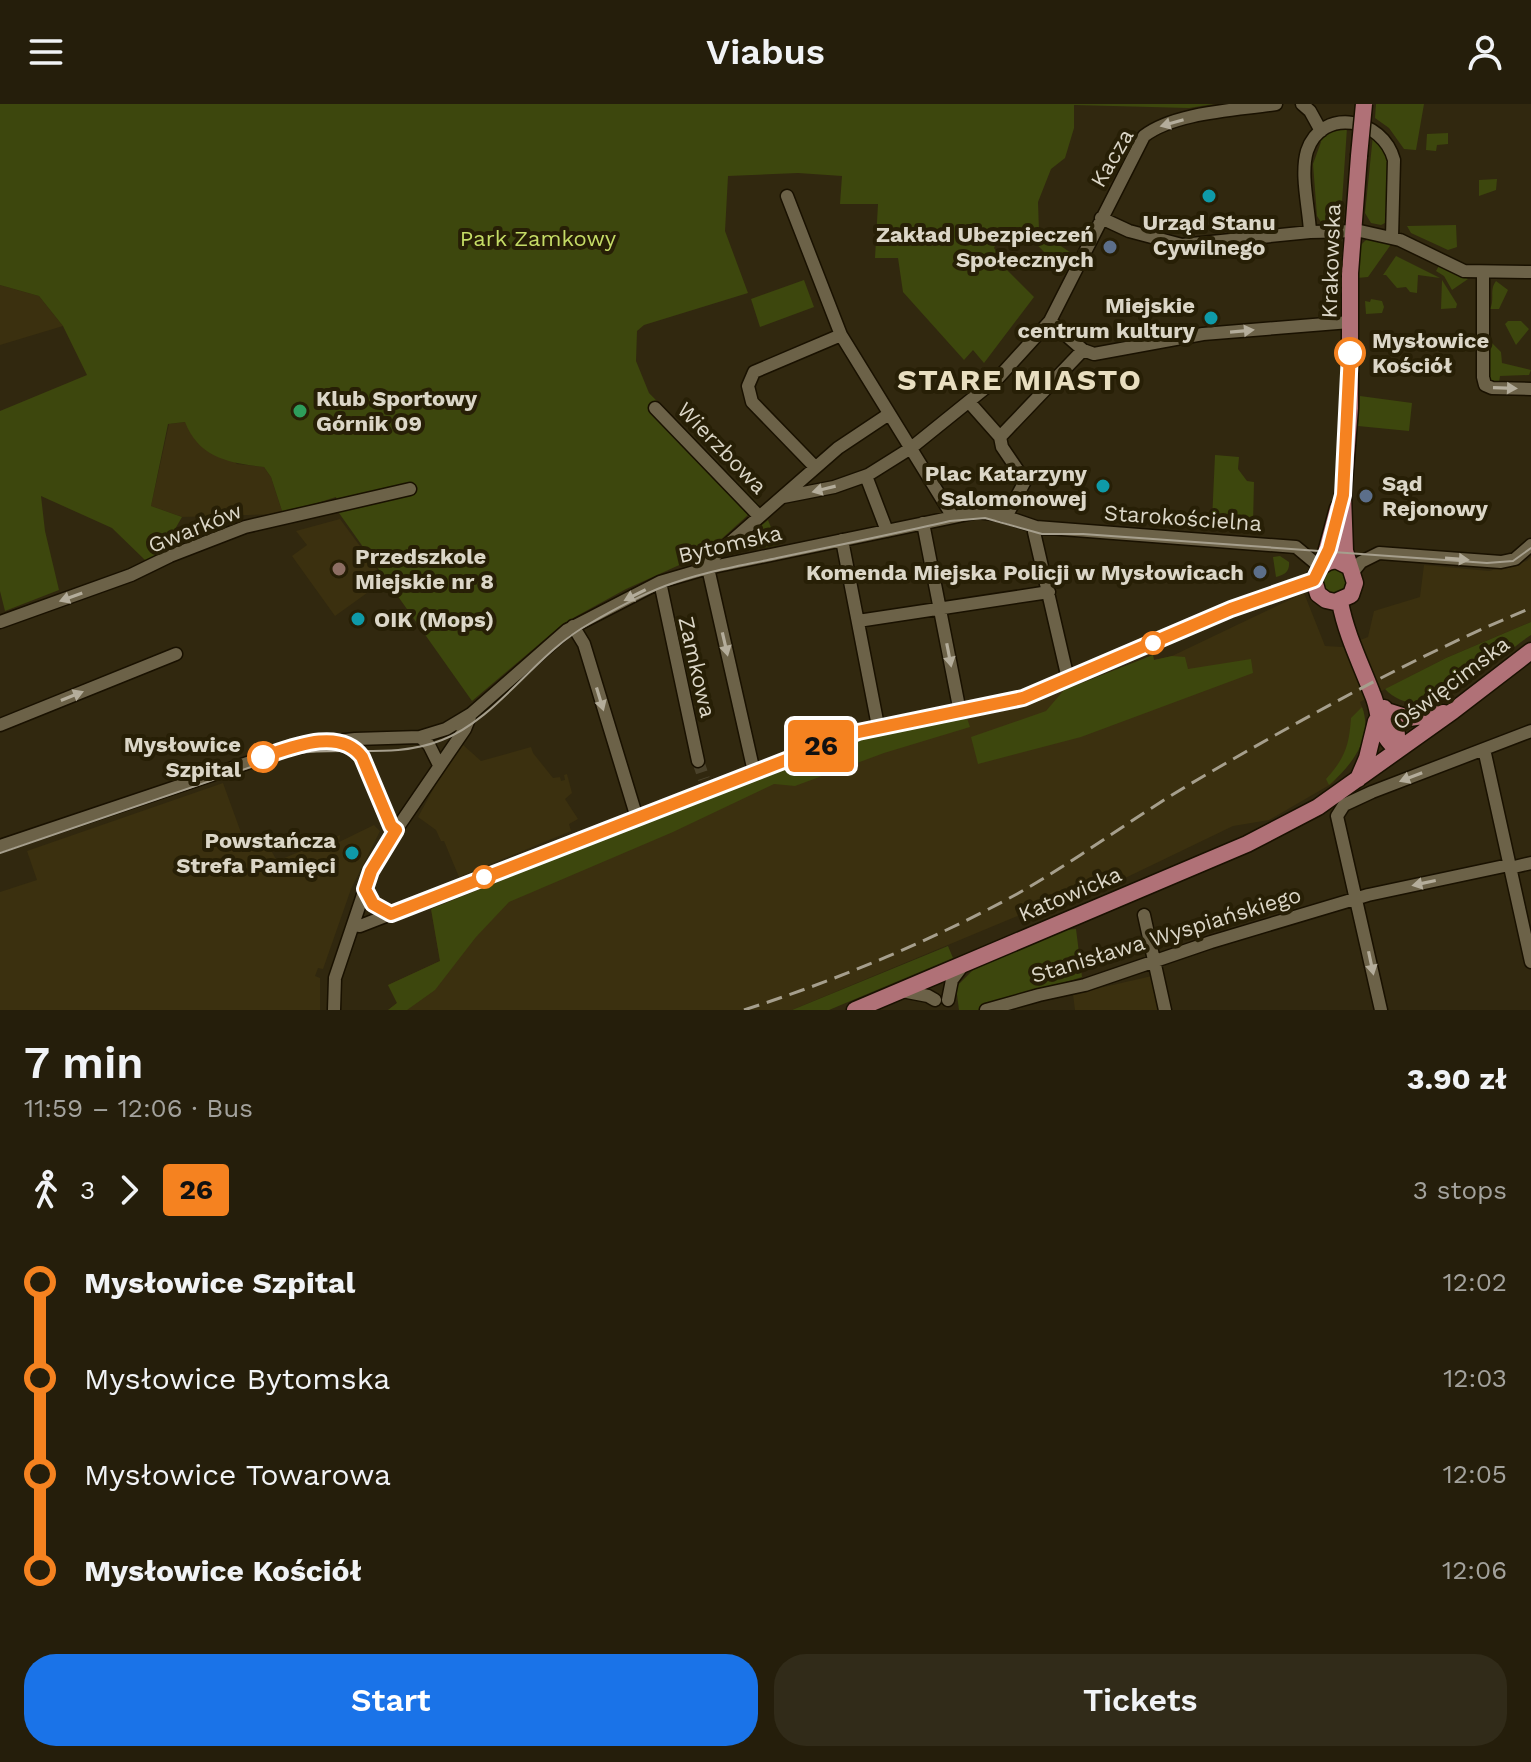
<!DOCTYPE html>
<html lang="en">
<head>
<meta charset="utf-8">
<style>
  body { margin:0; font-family:"Work Sans",sans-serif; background:#312b19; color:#f1f3f6; height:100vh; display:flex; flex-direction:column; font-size:30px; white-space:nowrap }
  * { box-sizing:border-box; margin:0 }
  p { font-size:26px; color:#a3a29d }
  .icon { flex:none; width:44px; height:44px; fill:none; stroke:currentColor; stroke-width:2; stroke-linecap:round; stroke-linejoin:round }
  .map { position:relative; height:906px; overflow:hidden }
  .side { display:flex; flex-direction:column; background:#251e0b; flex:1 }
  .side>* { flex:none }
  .badge { padding:0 16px; border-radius:6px; font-size:28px; line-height:52px }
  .map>.badge { position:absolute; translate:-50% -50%; box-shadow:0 0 0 4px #fff }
  .legs { display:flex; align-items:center; gap:12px; height:88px; padding:0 24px; font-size:26px }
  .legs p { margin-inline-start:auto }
  .head { display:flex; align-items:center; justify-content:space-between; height:136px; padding:0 24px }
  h1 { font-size:44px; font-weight:600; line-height:60px }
  .cta { display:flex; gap:16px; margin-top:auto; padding:16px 24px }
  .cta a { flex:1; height:92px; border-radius:32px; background:#1a73e8; color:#fff; font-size:32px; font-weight:600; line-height:92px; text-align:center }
  .cta a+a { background:#312b19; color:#f1f3f6 }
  ul { padding:0 24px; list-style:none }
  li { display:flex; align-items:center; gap:28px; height:96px; font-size:30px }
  li i { display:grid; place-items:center; width:12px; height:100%; margin:0 10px; background:currentColor }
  li i::after { content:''; width:20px; height:20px; margin:-10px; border:6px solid; border-radius:50%; background:#251e0b }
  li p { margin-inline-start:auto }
  li:first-child i { background:linear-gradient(#0000 50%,currentColor 0) }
  li:last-child i { background:linear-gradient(currentColor 50%,#0000 0) }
  header { display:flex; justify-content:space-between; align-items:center; height:104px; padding:0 24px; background:#251e0b; font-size:36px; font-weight:600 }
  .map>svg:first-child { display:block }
</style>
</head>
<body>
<header><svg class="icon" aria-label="menu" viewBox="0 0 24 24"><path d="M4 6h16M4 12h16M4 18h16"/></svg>Viabus<svg class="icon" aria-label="person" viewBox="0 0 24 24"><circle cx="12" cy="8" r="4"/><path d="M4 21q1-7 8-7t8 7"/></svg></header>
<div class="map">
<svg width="1531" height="906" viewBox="0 0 1531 906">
  <rect width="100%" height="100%" fill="#31280f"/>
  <path fill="#3b300f" d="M 0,181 L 39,192 L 63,222 L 0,241 Z
    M 185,318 L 237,360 L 264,363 L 271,373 L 283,410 L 182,413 L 151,402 L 169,320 Z
    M 340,415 L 385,476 L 335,512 L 292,452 L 307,441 L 296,427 Z
    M 1531,453 L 1531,518 L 1446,554 L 1360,598 L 1364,608 L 1350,657 L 1333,679 L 1269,716 L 1233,722 L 1121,776 L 1104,776 L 792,906 L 388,906 L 397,899 L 388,881 L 440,857 L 431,805 L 794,658 L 875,630 L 980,611 L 1064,586 L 1153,551 L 1154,556 L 1172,552 L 1304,489 L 1325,542 L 1342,543 L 1368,533 L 1374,507 L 1420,493 L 1424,461 L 1489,467 L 1527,457 Z
    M 462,640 L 481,657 L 531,643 L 533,649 L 553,674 L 560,673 L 561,677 L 565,676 L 564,671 L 567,670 L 572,689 L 565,695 L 578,715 L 569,720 L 571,727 L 459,773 L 444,737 L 441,737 L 436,726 L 418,713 L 447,660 Z
    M 223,679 L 248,748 L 268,741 L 277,757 L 340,731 L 339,738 L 374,721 L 380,727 L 351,785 L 323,865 L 318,864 L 315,872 L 320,874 L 320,906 L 0,906 L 0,788 L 37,776 L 27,747 Z
    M 1152,872 L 1159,906 L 1075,906 L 1073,890 Z"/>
  <path fill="#3d470d" d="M 0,0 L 1214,0 L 1189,4 L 1074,1 L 1074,24 L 1065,54 L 1051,65 L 1038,98 L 1039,127 L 1074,151 L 1065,170 L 1026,129 L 1021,133 L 1010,128 L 999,133 L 994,144 L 1000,153 L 997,156 L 1034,193 L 984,259 L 973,246 L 964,256 L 903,188 L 898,154 L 875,154 L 878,100 L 840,100 L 842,72 L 798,69 L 728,72 L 725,127 L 748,189 L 644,221 L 637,227 L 636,257 L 649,289 L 759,401 L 706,449 L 626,485 L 564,519 L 472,597 L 339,409 L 336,393 L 283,410 L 271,373 L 264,363 C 229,359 199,354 185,318 L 168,320 L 151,402 L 182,413 L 160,451 L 146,457 L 112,424 L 41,392 L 45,427 L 59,486 L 5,507 L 0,487 L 0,307 L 87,271 L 63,222 L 39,192 L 0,181 Z
    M 1376,0 L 1424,0 L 1416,46 L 1404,45 L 1389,24 L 1375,14 Z
    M 1347,24 L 1341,113 L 1336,117 L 1321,118 L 1317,112 L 1313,60 L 1321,38 L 1319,36 C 1327,28 1336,25 1347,24 Z
    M 1448,29 L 1448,40 L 1437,41 L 1436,47 L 1426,46 L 1427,30 Z
    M 1373,31 C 1395,49 1389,83 1390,109 L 1385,109 L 1385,119 L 1381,121 L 1371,119 L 1365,109 Z
    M 1497,75 L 1496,86 L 1479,92 L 1479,76 Z
    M 1456,121 L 1457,143 L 1448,146 L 1411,129 L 1407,122 Z
    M 1371,134 L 1392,139 L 1368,173 L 1357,174 C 1358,159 1354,139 1371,134 Z
    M 1396,152 L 1440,174 L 1418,171 L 1417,189 L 1410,188 L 1406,183 L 1397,184 L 1386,171 L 1383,171 Z
    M 1440,160 L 1468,175 L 1452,186 L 1444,172 L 1436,167 Z
    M 804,176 L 814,203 L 760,223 L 751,195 Z
    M 1442,176 L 1457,200 L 1456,204 L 1441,205 Z
    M 1496,177 L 1508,186 L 1499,205 L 1490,205 C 1495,195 1489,186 1496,177 Z
    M 1371,195 L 1382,197 L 1384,203 L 1382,209 L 1366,210 L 1365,197 L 1370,198 Z
    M 1508,217 L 1521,217 L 1529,225 L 1516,241 L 1505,220 Z
    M 1488,235 L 1501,248 L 1502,259 L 1531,266 L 1529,271 L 1500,272 L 1499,279 L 1494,280 L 1489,275 Z
    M 1360,292 L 1412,299 L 1409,327 L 1358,322 Z
    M 1215,351 L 1239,353 L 1238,365 L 1247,377 L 1254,378 L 1253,419 L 1212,417 Z
    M 768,416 L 778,441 L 735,449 L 734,444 Z
    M 1280,452 L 1289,458 C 1290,468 1284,471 1276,473 L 1273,453 Z
    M 1334,460 L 1347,465 L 1347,490 L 1328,493 L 1318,474 Z
    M 1531,518 L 1531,531 C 1494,555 1427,629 1385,585 L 1446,554 Z
    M 1153,551 L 1154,556 L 1172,552 L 1185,553 L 1188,565 L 1251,555 L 1253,569 L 1081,633 L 978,660 L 971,633 L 1046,607 L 1064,586 Z
    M 1362,603 C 1374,634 1351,662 1329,681 L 1326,675 C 1345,654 1349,642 1351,614 Z
    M 967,614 L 970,623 L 884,649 L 795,682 L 774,680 L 673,728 L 509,798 L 476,833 L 435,886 L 407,906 L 388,906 L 397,899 L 388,881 L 440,857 L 431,805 L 794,658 L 875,630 Z
    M 1076,825 L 1082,873 L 978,906 L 959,906 L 956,883 L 973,866 L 1056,827 Z
    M 948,842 L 953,854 L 829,906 L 792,906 Z"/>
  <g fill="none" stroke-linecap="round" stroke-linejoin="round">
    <path stroke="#4a422b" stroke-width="12" stroke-dasharray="12 6" stroke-linecap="butt" d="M 698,657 L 704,675"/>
    <g stroke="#191100" stroke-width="15">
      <path id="minor" d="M 1302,0 L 1310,7 L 1321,27
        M 787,92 L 841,231 L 953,413
        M 1101,114 L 1129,127 L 1182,141 L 1310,128 L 1360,127 L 1400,136 L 1464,167 L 1531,168
        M 1310,128 C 1309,104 1300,71 1307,47 C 1322,2 1383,14 1394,56 L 1392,133
        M 1483,168 L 1483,273 L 1485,281 L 1492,284 L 1531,285
        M 1050,217 L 1144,32 C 1175,8 1238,6 1276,0
        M 969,298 L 1000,333 L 1002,343 L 1025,377 L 1006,413
        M 655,304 L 759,412
        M 1000,333 L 1083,246
        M 815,363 L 752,298 L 748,282 L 754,268 L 841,231
        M 866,372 L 887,427
        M 783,393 L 834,383 L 868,371 L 911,344 L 999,273 L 1050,217 L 1083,246 L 1094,250 L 1203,230 L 1350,218
        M 923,419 L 960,608
        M 1036,423 L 1034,428 L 1068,575
        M 842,436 L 878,622
        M 708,464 L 711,455 L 838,344 L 889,310
        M 708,464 L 754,668
        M 1353,468 L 1361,458 L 1379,449 L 1501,458 L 1515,455 L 1531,441
        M 660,478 L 698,657
        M 858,517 L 1049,488
        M 0,518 L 131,471 L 170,452 L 245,423 L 410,385
        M 573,522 L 584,540 L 637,714
        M 0,621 L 176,550
        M 420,633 L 429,641 L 439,661
        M 344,637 L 362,653 L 391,722 L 396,726
        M 1484,645 L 1531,858
        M 1337,712 L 1344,701 L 1372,688 L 1531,627
        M 1337,712 L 1381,906
        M 0,742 L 280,648 L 319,639 L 355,635 L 420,633 L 446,625 L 471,610 L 567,526 L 660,478 L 708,464 L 978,408 L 1001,411 L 1036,423 L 1296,443 L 1320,463
        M 365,785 L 373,800 L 391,810
        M 1144,811 L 1165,906
        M 353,821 L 360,822 L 391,810 L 858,628 C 912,612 969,610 1023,594 L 1231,505 L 1314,476
        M 902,887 L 928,892 L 935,896
        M 948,896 L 952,876 L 964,860
        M 334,906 L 335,874 L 371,767 L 396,726 L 465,625 L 471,610
        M 986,906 L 1039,891 L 1085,881 L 1211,838 L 1368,791 L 1509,761 L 1514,763 L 1531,759"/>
    </g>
    <g stroke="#191100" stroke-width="19">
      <path id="major" d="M 1323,460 L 1338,404
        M 1350,463 L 1336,456 L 1328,458 L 1320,463 L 1314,476 L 1318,490 L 1326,496 L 1335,498 L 1351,491 L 1355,479 L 1345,447 L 1343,391 L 1350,304 L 1350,169 L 1359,52
        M 1340,498 C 1346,530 1360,558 1372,589 C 1383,614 1373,623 1397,646
        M 1384,604 C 1395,617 1399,629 1397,646
        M 1387,607 L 1409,614 L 1444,609
        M 1358,675 L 1367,654 L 1376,617
        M 855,906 L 1247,740 L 1318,703 L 1453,607 L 1531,547"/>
    </g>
    <use href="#minor" stroke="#6c6248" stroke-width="12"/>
    <use href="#major" stroke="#b07177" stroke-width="16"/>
    <path stroke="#a69f8d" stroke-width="2" d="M 0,749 L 280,653 C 333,639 390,657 442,636 C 497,615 535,550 589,520 C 613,506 639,492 665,482 C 701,468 740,462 777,454 C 835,442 893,430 950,417 L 985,414 L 1042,430 L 1083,430 L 1487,459 L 1513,457 L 1531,444"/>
    <path stroke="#a69f8d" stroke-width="3" stroke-dasharray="16 8" stroke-linecap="butt" d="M 744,906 C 837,876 931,837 1017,790 C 1079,755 1135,712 1197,676 C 1305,613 1415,552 1531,504"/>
    <g stroke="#191100" stroke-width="19" stroke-linecap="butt">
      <path id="major-bridge" d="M 1359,52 L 1364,0"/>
    </g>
    <use href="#major-bridge" stroke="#b07177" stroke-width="16"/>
  </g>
  <defs><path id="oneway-solid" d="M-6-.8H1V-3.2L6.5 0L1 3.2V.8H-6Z" transform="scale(2)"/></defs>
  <g fill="#b4ad9b">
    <use href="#oneway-solid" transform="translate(1172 19) rotate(164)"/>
    <use href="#oneway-solid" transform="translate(1242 227) rotate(-5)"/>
    <use href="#oneway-solid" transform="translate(1505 284) rotate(2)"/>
    <use href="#oneway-solid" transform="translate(824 385) rotate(166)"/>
    <use href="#oneway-solid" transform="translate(1457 455) rotate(4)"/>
    <use href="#oneway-solid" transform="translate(635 491) rotate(153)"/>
    <use href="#oneway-solid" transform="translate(71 493) rotate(160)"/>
    <use href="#oneway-solid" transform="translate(725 540) rotate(77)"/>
    <use href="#oneway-solid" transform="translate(949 551) rotate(79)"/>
    <use href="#oneway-solid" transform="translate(72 592) rotate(-22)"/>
    <use href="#oneway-solid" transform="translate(600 595) rotate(73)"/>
    <use href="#oneway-solid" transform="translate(1411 673) rotate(159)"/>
    <use href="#oneway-solid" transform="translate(1424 779) rotate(168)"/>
    <use href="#oneway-solid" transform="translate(1371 859) rotate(78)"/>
  </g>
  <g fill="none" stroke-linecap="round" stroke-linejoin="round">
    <g stroke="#fff" stroke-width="18">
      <path id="line-1" d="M 263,653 C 292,643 340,623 362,653 L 391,722 L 396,726 L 371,767 L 365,785 L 373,800 L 391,810 L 858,628 L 1023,594 L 1231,505 L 1314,476 L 1329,445 L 1343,391 L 1350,249"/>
    </g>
    <use href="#line-1" stroke="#f58220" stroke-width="12"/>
  </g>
  <g fill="#0f9aa8" stroke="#271f06" stroke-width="3">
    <circle cx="1209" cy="92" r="8"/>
    <circle cx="1211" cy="214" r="8"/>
    <circle cx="1103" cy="382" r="8"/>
    <circle cx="358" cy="515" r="8"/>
    <circle cx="352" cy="749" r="8"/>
  </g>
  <g fill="#5c6f8a" stroke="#271f06" stroke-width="3">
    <circle cx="1110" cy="143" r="8"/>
    <circle cx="1366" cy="392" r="8"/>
    <circle cx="1260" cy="468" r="8"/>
  </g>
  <g fill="#fff" stroke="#f58220" stroke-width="4">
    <circle cx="1350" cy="249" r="14"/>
    <circle cx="1153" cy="539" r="10"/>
    <circle cx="263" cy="653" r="14"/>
    <circle cx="484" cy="773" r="10"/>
  </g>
  <circle fill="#2e9e5b" stroke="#271f06" stroke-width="3" cx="300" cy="307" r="8"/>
  <circle fill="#8d6e63" stroke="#271f06" stroke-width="3" cx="339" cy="465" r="8"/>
  <g text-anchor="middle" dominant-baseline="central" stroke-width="8" stroke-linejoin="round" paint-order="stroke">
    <g font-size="22" fill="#dbd6c7" stroke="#271f06">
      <text transform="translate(1112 54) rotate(-60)">Kacza</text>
      <text transform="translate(1331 157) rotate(-88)">Krakowska</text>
      <text transform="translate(722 344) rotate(46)">Wierzbowa</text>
      <text transform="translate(1183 414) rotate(4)">Starokościelna</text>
      <text transform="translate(195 424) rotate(-22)">Gwarków</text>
      <text transform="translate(730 440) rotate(-13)">Bytomska</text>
      <text transform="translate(697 563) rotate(77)">Zamkowa</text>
      <text transform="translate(1451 579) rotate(-37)">Oświęcimska</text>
      <text transform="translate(1070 790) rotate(-23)">Katowicka</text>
      <text transform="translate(1166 831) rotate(-17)">Stanisława Wyspiańskiego</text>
    </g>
    <g font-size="22" font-weight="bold" fill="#dbd6c7" stroke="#271f06" text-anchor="end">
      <text x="1209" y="118" text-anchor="middle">Urząd Stanu<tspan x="1209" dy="25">Cywilnego</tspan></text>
      <text x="1094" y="130">Zakład Ubezpieczeń<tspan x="1094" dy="25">Społecznych</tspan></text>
      <text x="1195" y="201">Miejskie<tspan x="1195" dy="25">centrum kultury</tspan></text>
      <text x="316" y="294" text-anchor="start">Klub Sportowy<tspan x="316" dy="25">Górnik 09</tspan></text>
      <text x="1087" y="369">Plac Katarzyny<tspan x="1087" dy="25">Salomonowej</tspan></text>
      <text x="1382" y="379" text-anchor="start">Sąd<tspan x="1382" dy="25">Rejonowy</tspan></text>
      <text x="355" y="452" text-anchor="start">Przedszkole<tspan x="355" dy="25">Miejskie nr 8</tspan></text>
      <text x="1244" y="468">Komenda Miejska Policji w Mysłowicach</text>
      <text x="374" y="515" text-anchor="start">OIK (Mops)</text>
      <text x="336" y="736">Powstańcza<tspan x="336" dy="25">Strefa Pamięci</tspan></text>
    </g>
    <g font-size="22" fill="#c5dc66" stroke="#271f06">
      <text x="538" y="134">Park Zamkowy</text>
    </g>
    <g font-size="22" font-weight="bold" fill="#dbd6c7" stroke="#271f06" text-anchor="start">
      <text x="1372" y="236">Mysłowice<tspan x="1372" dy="25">Kościół</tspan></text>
      <text x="241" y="640" text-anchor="end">Mysłowice<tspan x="241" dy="25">Szpital</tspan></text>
    </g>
    <g font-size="30" font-weight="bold" letter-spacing="2" fill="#e8dec0" stroke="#271f06">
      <text x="1020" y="275">STARE MIASTO</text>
    </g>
  </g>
</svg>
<b class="badge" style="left:821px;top:642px;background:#f58220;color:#111">26</b>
</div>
<section class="side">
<div class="head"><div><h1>7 min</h1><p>11:59 – 12:06 · Bus</p></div><b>3.90 zł</b></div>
<div class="legs"><svg class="icon" aria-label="walk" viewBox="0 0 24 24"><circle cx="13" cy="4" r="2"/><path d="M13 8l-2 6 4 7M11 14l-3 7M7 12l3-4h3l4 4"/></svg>3<svg class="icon" aria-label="forward" viewBox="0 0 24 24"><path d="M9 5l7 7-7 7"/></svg><b class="badge" style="background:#f58220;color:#111">26</b><p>3 stops</p></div>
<ul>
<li><i style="color:#f58220"></i><b>Mysłowice Szpital</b><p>12:02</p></li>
<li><i style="color:#f58220"></i><span>Mysłowice Bytomska</span><p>12:03</p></li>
<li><i style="color:#f58220"></i><span>Mysłowice Towarowa</span><p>12:05</p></li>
<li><i style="color:#f58220"></i><b>Mysłowice Kościół</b><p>12:06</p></li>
</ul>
<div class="cta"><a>Start</a><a>Tickets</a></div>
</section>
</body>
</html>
